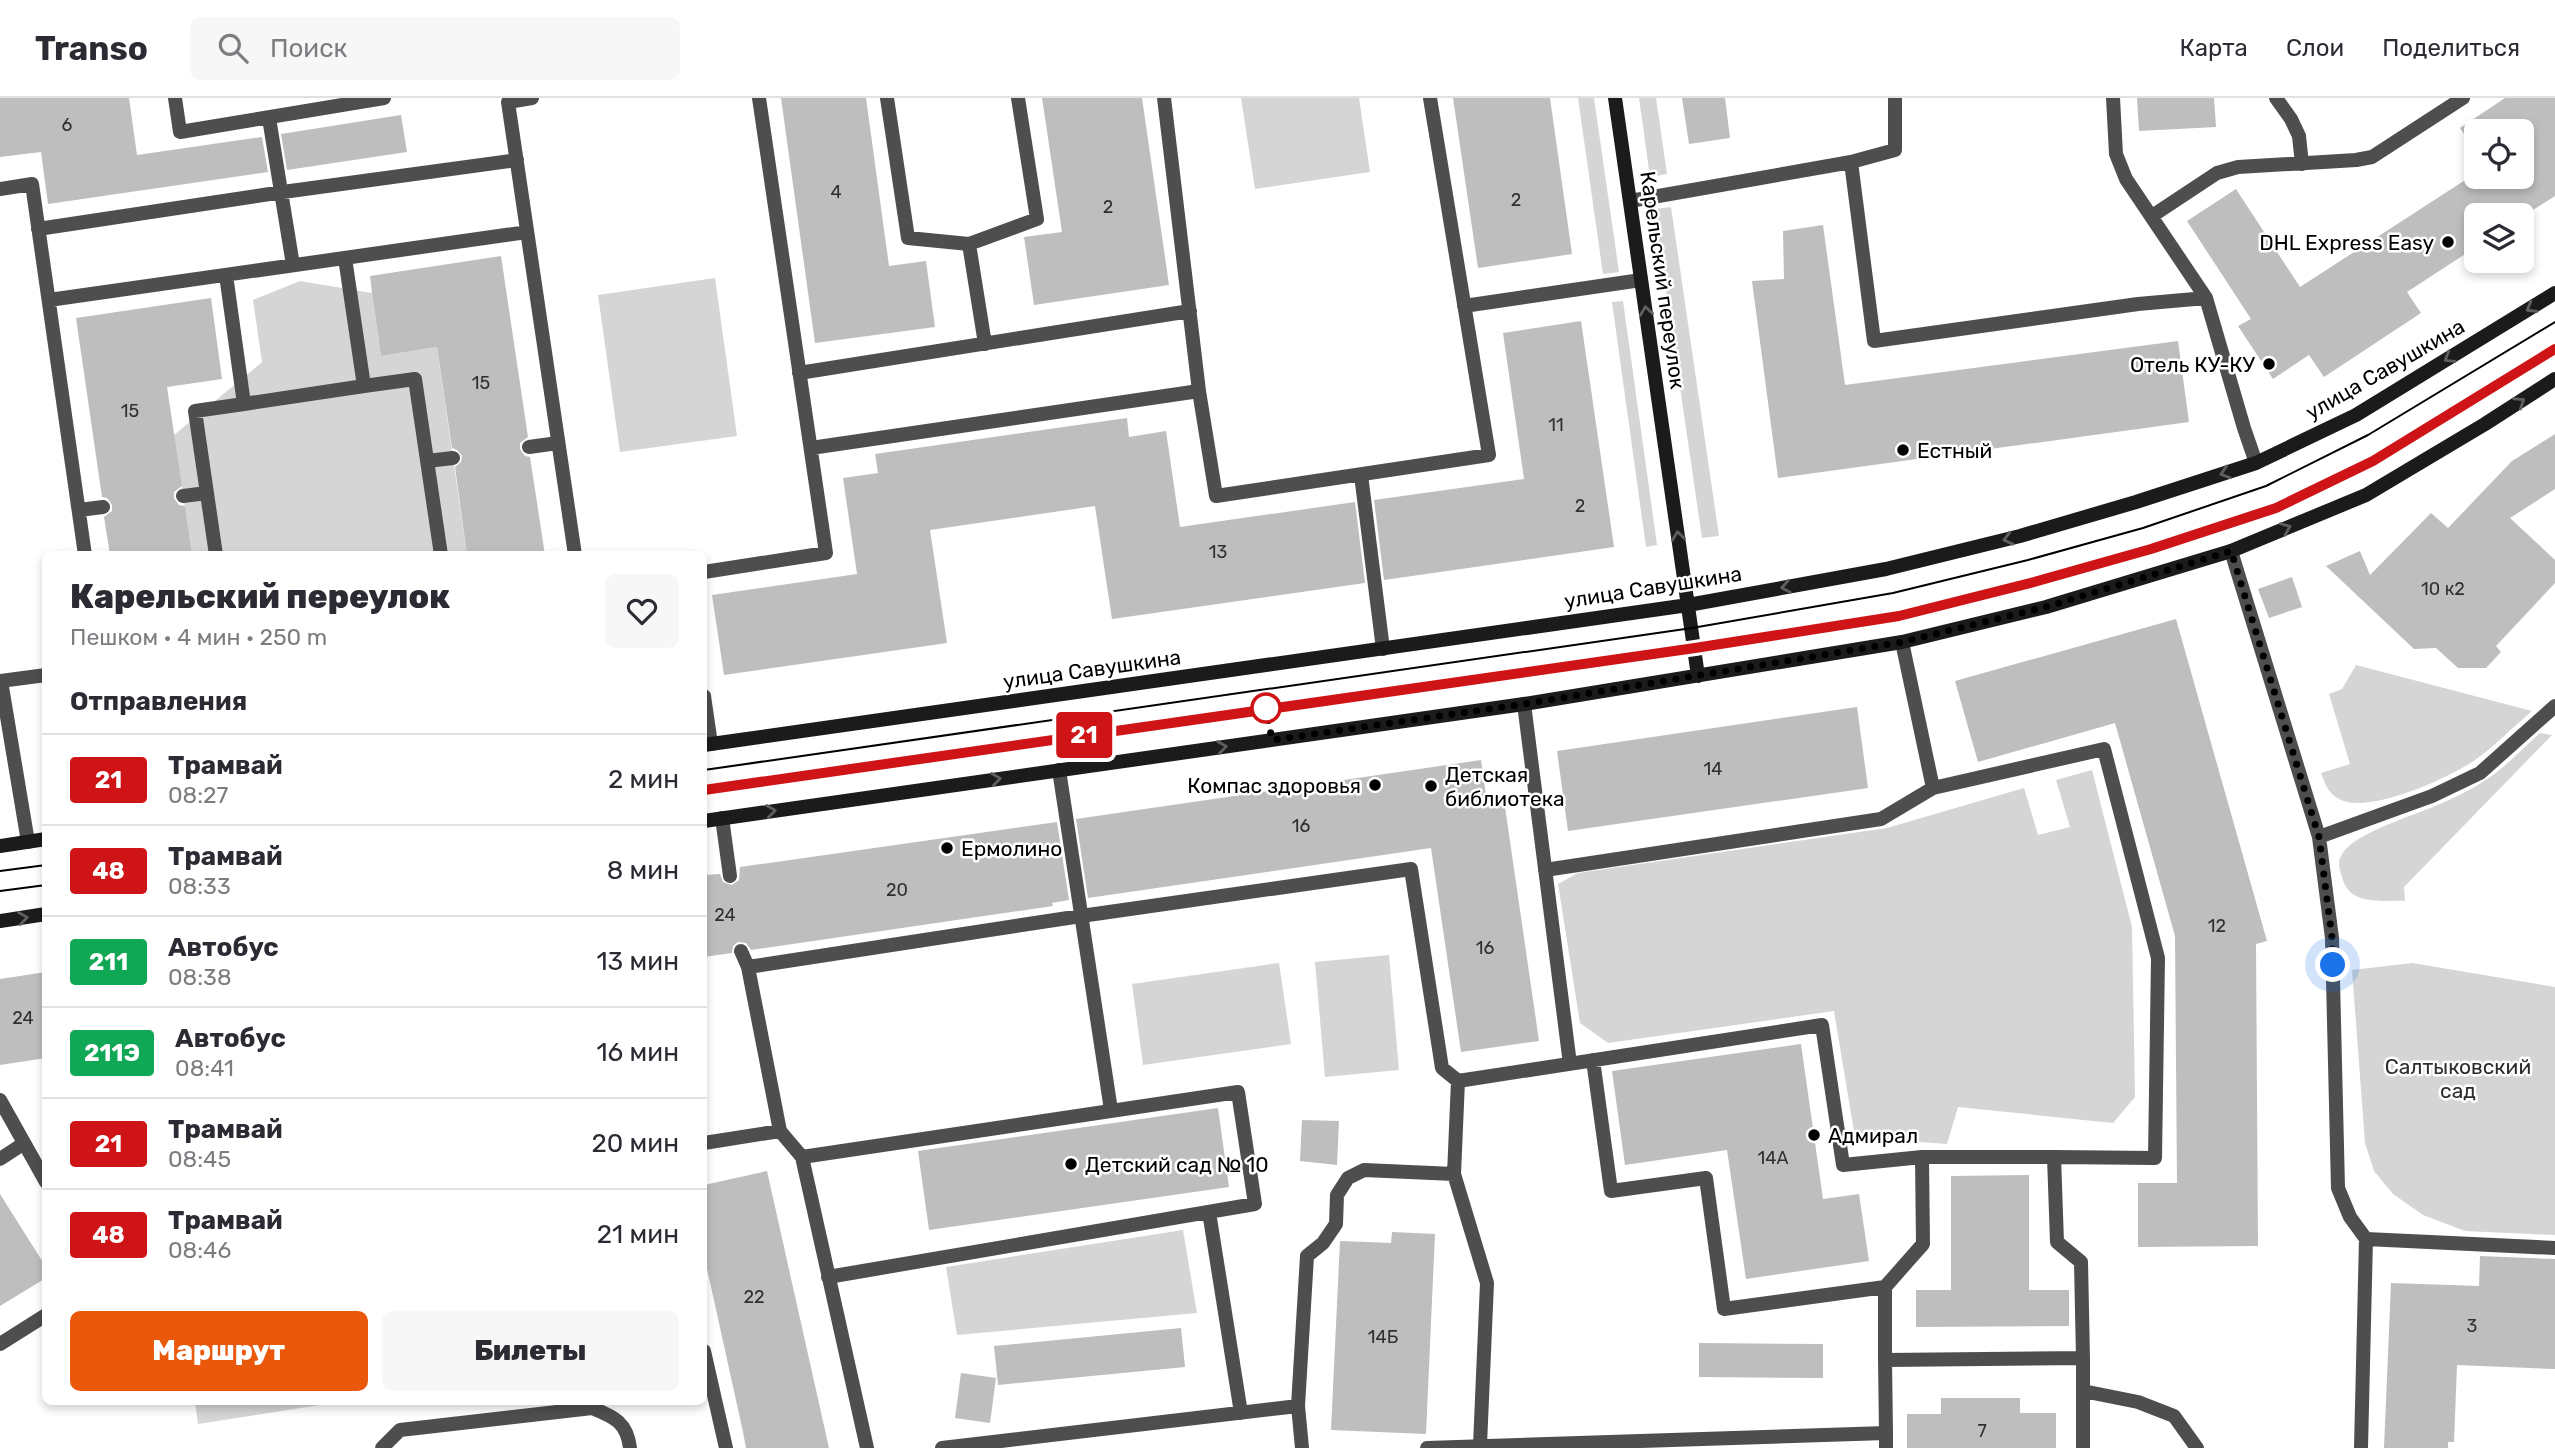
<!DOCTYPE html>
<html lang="ru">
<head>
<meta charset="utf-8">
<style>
  body { margin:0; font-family:Rubik,sans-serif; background:#f7f7f7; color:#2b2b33; height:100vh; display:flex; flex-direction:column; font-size:26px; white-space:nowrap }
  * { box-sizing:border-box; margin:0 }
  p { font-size:23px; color:#7c7c81 }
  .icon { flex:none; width:38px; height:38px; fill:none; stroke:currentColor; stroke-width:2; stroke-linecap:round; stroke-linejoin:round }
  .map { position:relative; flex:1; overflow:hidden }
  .details { position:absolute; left:42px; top:453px; width:665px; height:854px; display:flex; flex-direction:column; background:#fff; border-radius:10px; box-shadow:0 4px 10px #0003 }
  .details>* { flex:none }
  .badge { padding:0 14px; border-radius:5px; font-size:24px; line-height:46px }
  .buttons { position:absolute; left:2464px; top:21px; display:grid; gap:14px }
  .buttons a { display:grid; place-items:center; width:70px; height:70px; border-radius:10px; background:#fff; box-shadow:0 4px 10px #0003; font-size:35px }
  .you { position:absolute; width:35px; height:35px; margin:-18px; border:5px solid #fff; border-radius:50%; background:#1a73e8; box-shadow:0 0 0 10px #1a73e833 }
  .map>.badge { position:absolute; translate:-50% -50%; box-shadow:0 0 0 4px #fff }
  h2 { padding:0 28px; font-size:26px; line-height:63px }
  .round { display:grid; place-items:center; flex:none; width:74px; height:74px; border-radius:10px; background:#f7f7f7 }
  .head { display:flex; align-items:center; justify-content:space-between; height:119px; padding:0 28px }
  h1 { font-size:33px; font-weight:800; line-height:52px }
  .action { display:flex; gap:14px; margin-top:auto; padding:14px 28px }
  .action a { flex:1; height:80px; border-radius:10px; background:#ea580c; color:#fff; font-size:28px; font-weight:800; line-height:80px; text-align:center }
  .action a+a { background:#f7f7f7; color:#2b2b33 }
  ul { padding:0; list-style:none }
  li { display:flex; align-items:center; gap:21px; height:91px; padding:0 28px; border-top:2px solid #e1e1e2 }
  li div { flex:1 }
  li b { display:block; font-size:26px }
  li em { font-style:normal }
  li .badge { min-width:77px; font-weight:700; text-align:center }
  header { display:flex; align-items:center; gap:42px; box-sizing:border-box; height:98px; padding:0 35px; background:#fff; border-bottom:2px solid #e1e1e2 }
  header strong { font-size:33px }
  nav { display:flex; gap:38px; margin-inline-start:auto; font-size:24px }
  .search { width:490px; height:63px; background:#f7f7f7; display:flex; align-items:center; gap:18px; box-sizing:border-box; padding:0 24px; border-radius:10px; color:#7c7c81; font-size:26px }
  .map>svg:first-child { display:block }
</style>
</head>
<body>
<header>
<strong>Transo</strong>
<div class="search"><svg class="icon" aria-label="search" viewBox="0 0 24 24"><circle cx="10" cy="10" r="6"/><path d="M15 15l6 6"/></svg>Поиск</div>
<nav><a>Карта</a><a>Слои</a><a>Поделиться</a></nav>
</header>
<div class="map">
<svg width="2555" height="1350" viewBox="0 0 2555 1350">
  <rect width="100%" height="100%" fill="#fff"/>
  <path fill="#d5d5d5" d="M 1241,0 L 1359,0 L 1370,74 L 1255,91 Z
    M 1578,0 L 1594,0 L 1619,174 L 1603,176 Z
    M 1639,0 L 1656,0 L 1667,76 L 1650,79 Z
    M 1671,109 L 1719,438 L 1702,440 L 1654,111 Z
    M 715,180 L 737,338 L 620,354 L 598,197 Z
    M 300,183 L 372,195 L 381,258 L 437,249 L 467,457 L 192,457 L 174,337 L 262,264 L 253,202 Z
    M 1623,203 L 1657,447 L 1646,449 L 1612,204 Z
    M 2356,567 L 2532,613 C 2513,629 2495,648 2475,662 C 2449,680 2368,717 2339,701 C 2328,695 2325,686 2321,675 L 2350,666 L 2329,596 L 2342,591 Z
    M 2540,635 L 2552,637 L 2404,789 L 2405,803 C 2380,802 2349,808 2342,779 C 2340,772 2337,765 2341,758 C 2351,736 2412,718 2435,708 C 2452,701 2471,692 2487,681 C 2506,669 2523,650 2540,635 Z
    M 2092,672 L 2132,829 L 2135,999 L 2113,1025 L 1958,1009 L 1947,1046 L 1855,1039 L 1834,913 L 1608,945 L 1580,925 L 1558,786 L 1578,775 L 1887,730 L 2024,690 L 2038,737 L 2070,729 L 2056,682 Z
    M 1389,857 L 1399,972 L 1325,979 L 1315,864 Z
    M 1279,865 L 1291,946 L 1143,967 L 1132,886 Z
    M 2412,865 L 2555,889 L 2555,1137 L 2465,1133 L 2423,1117 L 2393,1096 L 2374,1073 L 2365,1045 L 2352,872 Z
    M 1183,1132 L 1197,1215 L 957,1237 L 946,1169 Z
    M 195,1304 L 339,1304 L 198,1326 Z"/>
  <path fill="#bebebe" d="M 0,0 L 129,0 L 137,57 L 262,39 L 268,74 L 48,106 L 41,54 L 0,59 Z
    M 781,0 L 866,0 L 889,168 L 926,163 L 935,229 L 815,245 Z
    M 1042,0 L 1142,0 L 1169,187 L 1034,207 L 1024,139 L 1062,134 Z
    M 1453,0 L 1550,0 L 1572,156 L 1478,170 Z
    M 1682,0 L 1725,0 L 1730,40 L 1689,46 Z
    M 2137,0 L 2214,0 L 2216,29 L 2139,33 Z
    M 2505,0 L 2555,0 L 2555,98 L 2522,119 L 2522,117 L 2476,117 L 2476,149 L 2407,194 L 2421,215 L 2324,279 L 2309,257 L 2273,281 L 2238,228 L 2251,221 L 2187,123 L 2236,91 L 2300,189 L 2476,75 L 2476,79 L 2522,79 L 2522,33 L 2476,33 L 2476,55 L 2460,30 Z
    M 401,17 L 407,54 L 287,72 L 281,36 Z
    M 1823,127 L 1845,287 L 2178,243 L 2189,324 L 1778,380 L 1752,183 L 1784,181 L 1783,133 Z
    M 501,158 L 528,339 L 520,345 L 520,351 L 525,358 L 530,359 L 545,457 L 467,457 L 455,369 L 461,364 L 462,358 L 457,352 L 452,350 L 437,249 L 381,258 L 372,195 L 370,178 Z
    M 211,200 L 222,281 L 167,289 L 182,388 L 174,394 L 174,400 L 179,407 L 185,408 L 192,457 L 110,457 L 104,419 L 112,413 L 112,407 L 107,400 L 102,399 L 76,220 Z
    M 1581,223 L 1614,449 L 1384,482 L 1374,402 L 1524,381 L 1503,235 Z
    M 1127,320 L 1129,339 L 1166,333 L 1180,429 L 1355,404 L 1365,485 L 1112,521 L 1095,408 L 930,432 L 947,545 L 724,577 L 712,497 L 857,476 L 843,380 L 878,375 L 875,356 Z
    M 2555,336 L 2555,391 L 2510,420 L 2555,462 L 2555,485 L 2496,548 L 2501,554 L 2486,570 L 2458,570 L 2436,550 L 2414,551 L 2326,468 L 2360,453 L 2370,477 L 2431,415 L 2448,430 L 2512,363 Z
    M 2292,479 L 2302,509 L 2269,520 L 2258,491 Z
    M 2176,521 L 2267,843 L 2256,846 L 2258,1148 L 2138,1149 L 2138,1085 L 2177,1085 L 2175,838 L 2115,625 L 1978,664 L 1955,583 Z
    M 1857,609 L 1868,690 L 1568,733 L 1557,653 Z
    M 1481,662 L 1487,704 L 1504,702 L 1539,943 L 1461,954 L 1431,750 L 1088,800 L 1076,721 Z
    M 1057,724 L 1069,802 L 1052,805 L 1053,808 L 751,852 L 746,845 L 738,844 L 733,848 L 732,855 L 704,859 L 704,777 L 720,776 L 723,784 L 732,787 L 739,782 L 740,769 Z
    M 46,874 L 46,960 L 0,967 L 0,881 Z
    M 1801,946 L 1823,1101 L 1859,1096 L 1869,1163 L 1746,1181 L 1727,1052 L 1625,1067 L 1612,973 Z
    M 1218,1010 L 1229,1089 L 929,1132 L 918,1053 Z
    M 1302,1022 L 1339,1023 L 1337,1067 L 1300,1063 Z
    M 767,1073 L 829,1350 L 746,1350 L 743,1334 L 704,1157 L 704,1087 Z
    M 2029,1077 L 2029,1192 L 2069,1192 L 2069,1228 L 1916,1229 L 1916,1192 L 1951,1192 L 1951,1078 Z
    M 0,1096 L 46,1169 L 46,1180 L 0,1208 Z
    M 1392,1134 L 1435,1136 L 1426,1336 L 1331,1332 L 1340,1143 L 1391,1145 Z
    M 2480,1158 L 2555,1161 L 2555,1271 L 2457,1267 L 2454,1344 L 2448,1344 L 2448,1350 L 2384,1350 L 2391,1185 L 2479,1188 Z
    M 1181,1230 L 1185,1269 L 998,1287 L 994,1248 Z
    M 1699,1245 L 1823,1246 L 1823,1280 L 1699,1279 Z
    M 961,1275 L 996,1280 L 990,1325 L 955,1320 Z
    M 1941,1300 L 2020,1300 L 2020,1315 L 2056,1315 L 2056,1350 L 1907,1350 L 1907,1316 L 1941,1316 Z"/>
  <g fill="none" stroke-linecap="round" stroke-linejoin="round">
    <path stroke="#4e4e4e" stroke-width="14" d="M 175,0 L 180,34 L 384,0
      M 532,0 L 508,4 L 575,457
      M 887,0 L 908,140 L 969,146 L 985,246
      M 1164,0 L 1199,293 L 1216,398 L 1489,357 L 1430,0
      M 2113,0 L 2116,56 L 2126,81 L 2206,200
      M 2276,0 L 2291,21 L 2299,38 L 2302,66
      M 269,20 L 293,167
      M 1851,64 L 1895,52 L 1895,0
      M 0,91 L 32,86 L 85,457
      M 1630,103 L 1851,64 L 1874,243 L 2138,206 L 2206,200 L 2244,330 L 2256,365
      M 2152,118 L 2217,75 L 2238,69 L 2356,62 L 2372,59 L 2463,0
      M 38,131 L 283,94 L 517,62
      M 969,146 L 1037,121 L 1018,0
      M 345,160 L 364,288 L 415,281 L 441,457
      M 49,202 L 527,134
      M 1464,208 L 1641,182
      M 799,275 L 1190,213
      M 244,306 L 364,288
      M 529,349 L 558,345
      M 811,350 L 1199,293
      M 427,363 L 453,360
      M 1361,377 L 1383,551
      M 183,398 L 207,395
      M 79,412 L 103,409
      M 2231,453 L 2319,739 L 2332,840 L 2338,1090 L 2350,1119 L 2366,1141 L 2555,1150
      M 216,457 L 195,313 L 244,306 L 226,177
      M 704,474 L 826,455 L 759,0
      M 1902,544 L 1933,690
      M 0,583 L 46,577
      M 1,583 L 28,744
      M 704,598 L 711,646
      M 1524,606 L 1570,966
      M 1059,672 L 1111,1012
      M 722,720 L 730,778
      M 2319,739 L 2432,698 L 2480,675 L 2555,608
      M 741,853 L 748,869 L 780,1033
      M 748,869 L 1081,818 L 1411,771 L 1442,970 L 1458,983 L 1822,927 L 1843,1067 L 1922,1059 L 2054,1059
      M 1593,962 L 1611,1093 L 1706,1080 L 1724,1211 L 1885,1189
      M 1458,983 L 1454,1076 L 1487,1185 L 1480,1347
      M 0,1002 L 46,1084
      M 704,1045 L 780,1033 L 802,1059 L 867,1350
      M 802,1059 L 1238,994 L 1255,1106 L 828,1179
      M 0,1061 L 23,1046
      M 1209,1114 L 1241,1315
      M 0,1246 L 46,1217
      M 704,1253 L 726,1350
      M 2083,1260 L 2083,1350
      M 1885,1262 L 1885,1189 L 1923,1146 L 1922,1059
      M 2083,1293 L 2138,1304 L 2174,1318 L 2197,1350
      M 1298,1308 L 1307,1158 L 1323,1145 L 1336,1126 L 1337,1097 L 1348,1080 L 1364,1072 L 1454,1076
      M 1886,1335 L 1886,1350
      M 382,1350 L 400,1332 L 592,1310 C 614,1319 627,1324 630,1350
      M 942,1350 L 1298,1308 L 1302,1350
      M 1427,1350 L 1886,1335 L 1885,1262 L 2083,1260 L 2081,1164 L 2057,1144 L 2054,1059 L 2155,1060 L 2158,860 L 2104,651 L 1933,690 L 1881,721 L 1545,772
      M 2361,1350 L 2366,1141"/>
    <path stroke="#1b1b1b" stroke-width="14" d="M 1615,0 L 1698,578
      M 704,647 L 1688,507 L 1886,471 L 2020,438 L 2136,404 L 2256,365 L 2356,317 L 2555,195
      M 704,723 L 1524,606 L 1902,544 L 2046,509 L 2231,453 L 2366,397 L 2485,326 L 2555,281
      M 0,748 L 46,741
      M 0,823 L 46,816"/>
    <path stroke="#000" stroke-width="2" d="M 704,672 L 1692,530 L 1893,495 L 2028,462 L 2143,430 L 2266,388 L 2368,337 L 2555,224
      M 704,692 L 1694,550 L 1899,518 L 2034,484 L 2151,451 L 2276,410 L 2373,363 L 2555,251
      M 0,773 L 46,767
      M 0,793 L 46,787"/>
  </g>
  <defs><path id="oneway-chevron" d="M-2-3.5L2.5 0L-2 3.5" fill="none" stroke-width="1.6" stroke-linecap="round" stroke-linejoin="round" transform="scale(1.75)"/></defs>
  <g stroke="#5f5f5f">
    <use href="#oneway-chevron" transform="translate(2531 210) rotate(149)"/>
    <use href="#oneway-chevron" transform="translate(1646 213) rotate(-98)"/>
    <use href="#oneway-chevron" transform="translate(2449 260) rotate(148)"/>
    <use href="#oneway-chevron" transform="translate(2520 304) rotate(-33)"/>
    <use href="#oneway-chevron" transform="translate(2225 375) rotate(162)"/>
    <use href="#oneway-chevron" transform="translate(2286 430) rotate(-23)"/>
    <use href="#oneway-chevron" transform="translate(1678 438) rotate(-98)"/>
    <use href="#oneway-chevron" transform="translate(2008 441) rotate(166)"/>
    <use href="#oneway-chevron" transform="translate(1786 489) rotate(170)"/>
    <use href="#oneway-chevron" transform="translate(1222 649) rotate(-8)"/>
    <use href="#oneway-chevron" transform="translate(996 681) rotate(-8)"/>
    <use href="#oneway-chevron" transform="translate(771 713) rotate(-8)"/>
    <use href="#oneway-chevron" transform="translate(23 820) rotate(-8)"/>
  </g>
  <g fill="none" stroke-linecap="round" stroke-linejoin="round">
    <g stroke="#fff" stroke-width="16">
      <path id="line" d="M 704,692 L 1695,550 L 1899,518 L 2034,484 L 2151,451 L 2276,410 L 2373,363 L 2555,251"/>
    </g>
    <use href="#line" stroke="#ce1417" stroke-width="10"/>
    <path stroke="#000" stroke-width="7" stroke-dasharray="0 12.6" d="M 1266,610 L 1272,642 L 1524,606 L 1902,544 L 2046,509 L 2231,453 L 2319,739 L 2332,840 L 2333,867"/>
  </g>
  <g fill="#000" stroke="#fff" stroke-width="2.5">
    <circle cx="2448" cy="144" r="7"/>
    <circle cx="2269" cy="266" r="7"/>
    <circle cx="1903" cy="352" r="7"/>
    <circle cx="1375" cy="687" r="7"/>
    <circle cx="1431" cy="688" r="7"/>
    <circle cx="947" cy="750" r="7"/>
    <circle cx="1814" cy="1037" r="7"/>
    <circle cx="1071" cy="1066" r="7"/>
  </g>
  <circle fill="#fff" stroke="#ce1417" stroke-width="3.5" cx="1266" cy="610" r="14"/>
  <g text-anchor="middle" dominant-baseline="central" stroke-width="5" stroke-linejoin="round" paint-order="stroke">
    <g font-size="18" fill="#303030">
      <text x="67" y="27">6</text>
      <text x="836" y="94">4</text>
      <text x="1516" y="102">2</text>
      <text x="1108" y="109">2</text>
      <text x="481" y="285">15</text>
      <text x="130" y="313">15</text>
      <text x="1556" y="327">11</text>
      <text x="1580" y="408">2</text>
      <text x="1218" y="454">13</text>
      <text x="2443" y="491">10 к2</text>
      <text x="1713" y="671">14</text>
      <text x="1301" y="728">16</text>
      <text x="897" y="792">20</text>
      <text x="725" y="817">24</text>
      <text x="2217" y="828">12</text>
      <text x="1485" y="850">16</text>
      <text x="23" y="920">24</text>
      <text x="1773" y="1060">14А</text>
      <text x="754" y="1199">22</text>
      <text x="2472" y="1228">3</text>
      <text x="1383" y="1239">14Б</text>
      <text x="1982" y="1333">7</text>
    </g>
    <g font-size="21" fill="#000" stroke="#fff" text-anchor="start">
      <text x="2434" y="144" text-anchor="end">DHL Express Easy</text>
      <text x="2255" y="266" text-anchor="end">Отель КУ-КУ</text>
      <text x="1917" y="352">Естный</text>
      <text x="1445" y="676">Детская<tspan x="1445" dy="24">библиотека</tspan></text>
      <text x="1361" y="687" text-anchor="end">Компас здоровья</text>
      <text x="961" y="750">Ермолино</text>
      <text x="1828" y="1037">Адмирал</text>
      <text x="1085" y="1066">Детский сад № 10</text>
    </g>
    <g font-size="21" fill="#000" stroke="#fff">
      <text transform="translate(1663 182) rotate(82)">Карельский переулок</text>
      <text transform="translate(2385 271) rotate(-30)">улица Савушкина</text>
      <text transform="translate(1653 489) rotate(-9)">улица Савушкина</text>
      <text transform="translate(1092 571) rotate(-8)">улица Савушкина</text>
    </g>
    <g font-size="21" fill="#2c2c2c" stroke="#fff">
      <text x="2458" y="968">Салтыковский<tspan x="2458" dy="24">сад</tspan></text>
    </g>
  </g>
</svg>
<div class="buttons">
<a><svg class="icon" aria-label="locate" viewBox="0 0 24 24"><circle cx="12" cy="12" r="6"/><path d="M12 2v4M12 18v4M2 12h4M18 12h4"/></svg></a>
<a><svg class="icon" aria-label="layers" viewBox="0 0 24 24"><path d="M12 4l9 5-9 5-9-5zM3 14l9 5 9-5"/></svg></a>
</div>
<div class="you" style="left:2333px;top:867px"></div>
<b class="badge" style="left:1084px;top:637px;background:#ce1417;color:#fff">21</b>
<section class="details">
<div class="head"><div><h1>Карельский переулок</h1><p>Пешком · 4 мин · 250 m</p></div><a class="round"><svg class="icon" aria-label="heart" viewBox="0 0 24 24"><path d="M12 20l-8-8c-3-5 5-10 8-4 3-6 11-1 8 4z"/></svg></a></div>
<h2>Отправления</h2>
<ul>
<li><span class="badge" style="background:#ce1417;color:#fff">21</span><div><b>Трамвай</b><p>08:27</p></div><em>2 мин</em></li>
<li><span class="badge" style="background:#ce1417;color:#fff">48</span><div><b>Трамвай</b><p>08:33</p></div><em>8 мин</em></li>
<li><span class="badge" style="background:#10a855;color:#fff">211</span><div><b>Автобус</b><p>08:38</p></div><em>13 мин</em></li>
<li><span class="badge" style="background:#10a855;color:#fff">211Э</span><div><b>Автобус</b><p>08:41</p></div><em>16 мин</em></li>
<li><span class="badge" style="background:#ce1417;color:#fff">21</span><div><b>Трамвай</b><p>08:45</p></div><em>20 мин</em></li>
<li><span class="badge" style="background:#ce1417;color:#fff">48</span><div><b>Трамвай</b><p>08:46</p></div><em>21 мин</em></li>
</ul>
<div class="action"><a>Маршрут</a><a>Билеты</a></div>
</section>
</div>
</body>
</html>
